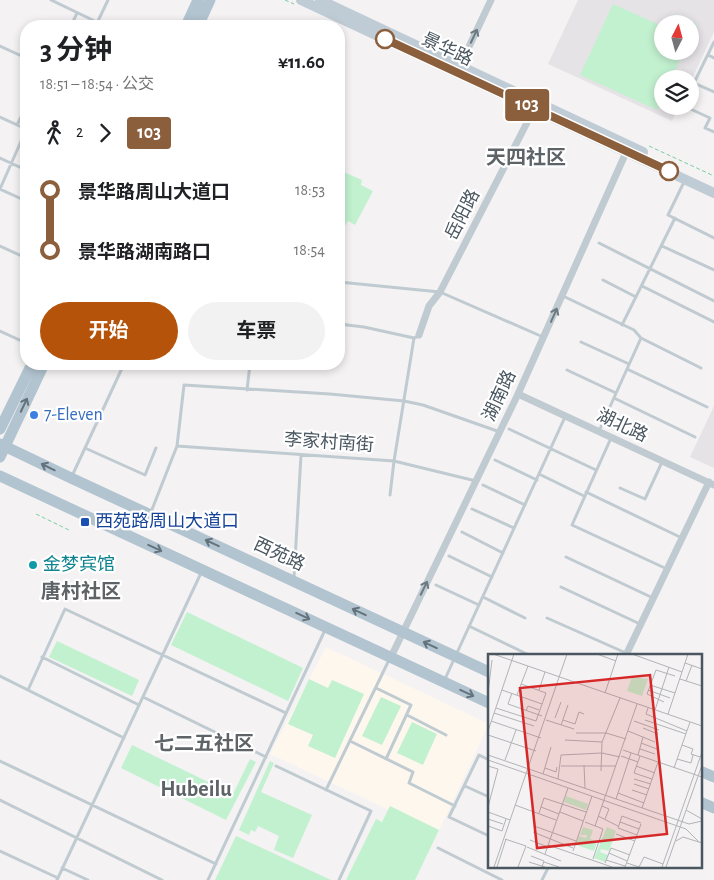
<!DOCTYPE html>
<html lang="zh">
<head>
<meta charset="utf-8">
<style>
  body { margin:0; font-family:"Alegreya Sans","Noto Sans SC",sans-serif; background:#f2f2f2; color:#202124; height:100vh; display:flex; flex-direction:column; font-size:19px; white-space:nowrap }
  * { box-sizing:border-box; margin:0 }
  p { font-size:16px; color:#757577 }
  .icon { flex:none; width:28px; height:28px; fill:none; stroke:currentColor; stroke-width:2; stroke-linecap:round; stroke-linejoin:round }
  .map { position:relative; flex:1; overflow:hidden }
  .drawer { position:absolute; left:20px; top:20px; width:325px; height:350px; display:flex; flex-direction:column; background:#fff; border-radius:20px; box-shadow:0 2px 8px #0003 }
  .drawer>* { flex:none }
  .badge { padding:0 10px; border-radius:4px; font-size:18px; line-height:32px }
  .needle { width:32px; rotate:6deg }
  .tools { position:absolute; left:654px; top:15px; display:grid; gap:10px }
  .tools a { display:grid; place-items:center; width:45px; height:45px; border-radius:50%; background:#fff; box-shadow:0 2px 8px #0003; font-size:25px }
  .map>.badge { position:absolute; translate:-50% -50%; box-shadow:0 0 0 2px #fff }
  .legs { display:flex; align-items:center; gap:8px; height:55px; padding:0 20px; font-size:16px }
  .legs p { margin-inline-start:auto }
  .headline { display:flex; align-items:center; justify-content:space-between; height:85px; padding:0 20px }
  h1 { font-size:28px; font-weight:700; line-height:38px }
  .button { display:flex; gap:10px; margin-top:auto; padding:10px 20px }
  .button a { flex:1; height:58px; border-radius:30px; background:#b45309; color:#fff; font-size:20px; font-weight:700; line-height:58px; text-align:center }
  .button a+a { background:#f2f2f2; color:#202124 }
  ul { padding:0 20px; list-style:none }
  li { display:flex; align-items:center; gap:18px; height:60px; font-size:19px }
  li i { display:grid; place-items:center; width:8px; height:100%; margin:0 6px; background:currentColor }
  li i::after { content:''; width:12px; height:12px; margin:-6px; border:4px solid; border-radius:50%; background:#fff }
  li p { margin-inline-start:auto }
  li:first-child i { background:linear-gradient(#0000 50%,currentColor 0) }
  li:last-child i { background:linear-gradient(currentColor 50%,#0000 0) }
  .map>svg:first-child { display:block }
</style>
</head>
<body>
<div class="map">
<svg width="714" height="880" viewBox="0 0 714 880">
  <rect width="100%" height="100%" fill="#f4f2f3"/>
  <path fill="#fdf7ee" d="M 326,647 L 489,724 L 438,833 L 270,754 Z"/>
  <path fill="#e5e3e5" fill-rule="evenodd" d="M 578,0 L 714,0 L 714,32 L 690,83 L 690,79 L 662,79 L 662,106 L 679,106 L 672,121 L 548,64 ZM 662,24 L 690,24 L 690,51 L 662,51 Z
    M 714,406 L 714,468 L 690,457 Z"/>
  <path fill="#c2f1d0" d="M 613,4 L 662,26 L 662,51 L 684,51 L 671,79 L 662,79 L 662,98 L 657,110 L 580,75 Z
    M 675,14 L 697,24 L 690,39 L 690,24 L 670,24 Z
    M 339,170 L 362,180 L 361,185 L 373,191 L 355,225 L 348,221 L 339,235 Z
    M 187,612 L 303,668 L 288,701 L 171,645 Z
    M 57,641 L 139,680 L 132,696 L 49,657 Z
    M 309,679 L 328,688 L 332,680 L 364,694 L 335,758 L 308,746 L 313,735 L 288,724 Z
    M 381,697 L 401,706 L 382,745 L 362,736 Z
    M 412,722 L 437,734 L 423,765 L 397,753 Z
    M 132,745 L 233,794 L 250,759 L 256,762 L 226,820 L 121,768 Z
    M 270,761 L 274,763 L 261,792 L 312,815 L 293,858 L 274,850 L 279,836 L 258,826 L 255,832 L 251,830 L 249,835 L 239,830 Z
    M 390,806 L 439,830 L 415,880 L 346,880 L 376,819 L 382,822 Z
    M 236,836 L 331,880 L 215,880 Z"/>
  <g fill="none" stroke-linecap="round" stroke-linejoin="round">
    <path stroke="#79cf9e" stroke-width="1" stroke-dasharray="4 2.5" stroke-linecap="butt" d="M 285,0 L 294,4
      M 649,146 L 714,176
      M 36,514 L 71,531"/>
    <path stroke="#c0cbd1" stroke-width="3" d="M 51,0 L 105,26
      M 97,23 L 108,0
      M 71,26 L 77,13
      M 0,46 L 26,58
      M 708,55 L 714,58
      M 694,83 L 714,92
      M 690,91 L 714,42
      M 684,106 L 710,118 L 705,128 L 714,132
      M 0,117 L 26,129
      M 17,125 L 26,107
      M 26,130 L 0,189 L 26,201
      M 0,158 L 26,170
      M 685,180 L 668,215 L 714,238
      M 599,243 L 714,301
      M 0,246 L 26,258
      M 662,246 L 714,270
      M 603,280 L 636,297
      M 339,282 L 440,292 L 543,337
      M 642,286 L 714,322
      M 563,296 L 634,330 L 641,338 L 701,368
      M 339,324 L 364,327 L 414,338
      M 622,325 L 675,218
      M 0,331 L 26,343
      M 581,342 L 629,364
      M 627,369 L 707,407
      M 567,370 L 616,393
      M 247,390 L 250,364
      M 614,398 L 695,437
      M 509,429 L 596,470
      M 599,431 L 641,338
      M 611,438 L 572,525 L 667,569
      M 177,446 L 394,461 L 476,481
      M 85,448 L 145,475 L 156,448
      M 495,460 L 537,480
      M 539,474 L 584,496
      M 72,476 L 124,364
      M 483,485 L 525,505
      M 620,488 L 645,499 L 662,462
      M 586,492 L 682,538
      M 390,495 L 394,461 L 414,338 L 419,336
      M 472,509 L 514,528
      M 151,512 L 177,446 L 184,385 L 330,394 L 404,401 L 423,405 L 500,432
      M 462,532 L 503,553
      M 449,556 L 492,577
      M 566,557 L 653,598
      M 294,578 L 301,455
      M 436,585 L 479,605
      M 561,587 L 640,624
      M 483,597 L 525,618
      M 547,618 L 626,653
      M 469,626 L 529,655
      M 42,657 L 139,705
      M 0,676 L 124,738
      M 445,679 L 565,417
      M 376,688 L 411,705 L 386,759
      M 28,690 L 65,609 L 286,713
      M 143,697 L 266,757
      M 407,715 L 446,735
      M 350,741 L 413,772 L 409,783 L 455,806
      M 489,760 L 479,755 L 449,817 L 489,836
      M 0,761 L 216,864
      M 276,766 L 371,811 L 339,880
      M 465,786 L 489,797
      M 326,790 L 389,660
      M 0,800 L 162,880
      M 438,848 L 502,880
      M 0,851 L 58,878
      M 62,868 L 88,880
      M 57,880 L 201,573
      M 208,880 L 325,630
      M 542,880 L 549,866"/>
    <path stroke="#c0cbd1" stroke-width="7" d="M 458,70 L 491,0
      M 419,335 L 429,306 L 440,292 L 534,109
      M 518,394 L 714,485
      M 626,655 L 709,482
      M 391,657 L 518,394 L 628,148"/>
    <path stroke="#c0ccd5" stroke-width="10" d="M 301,0 L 714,193
      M 320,0 L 643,152"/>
    <path stroke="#b2c4d0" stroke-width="11" d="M 186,26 L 198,0
      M 198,26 L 210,0
      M 0,429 L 32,364
      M 0,444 L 71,478 L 489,672
      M 0,457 L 44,364
      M 0,476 L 489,703
      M 700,771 L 714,777
      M 700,802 L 714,808"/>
  </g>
  <defs><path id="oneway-shaft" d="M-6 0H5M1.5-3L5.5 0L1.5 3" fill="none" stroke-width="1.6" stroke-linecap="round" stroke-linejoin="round" transform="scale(1.25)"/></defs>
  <g stroke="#6d7a82">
    <use href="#oneway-shaft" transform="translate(474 36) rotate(-65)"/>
    <use href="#oneway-shaft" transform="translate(554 315) rotate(-66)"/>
    <use href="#oneway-shaft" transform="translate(424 588) rotate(-64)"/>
  </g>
  <g stroke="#64727c">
    <use href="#oneway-shaft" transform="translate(24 405) rotate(-65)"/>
    <use href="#oneway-shaft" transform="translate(48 467) rotate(-154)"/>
    <use href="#oneway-shaft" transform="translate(212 543) rotate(-155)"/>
    <use href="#oneway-shaft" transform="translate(155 548) rotate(25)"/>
    <use href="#oneway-shaft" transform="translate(359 612) rotate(-155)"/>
    <use href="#oneway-shaft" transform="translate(303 616) rotate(25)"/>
    <use href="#oneway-shaft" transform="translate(430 645) rotate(-155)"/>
    <use href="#oneway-shaft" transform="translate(467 693) rotate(25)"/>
  </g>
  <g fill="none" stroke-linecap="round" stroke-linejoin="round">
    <g stroke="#fff" stroke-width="11">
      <path id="line-1" d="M 385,39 L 669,171"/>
    </g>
    <use href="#line-1" stroke="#8b5e3c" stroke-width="8"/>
  </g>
  <g fill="#fff" stroke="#8b5e3c" stroke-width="2.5">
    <circle cx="385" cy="39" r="9"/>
    <circle cx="669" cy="171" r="9"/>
  </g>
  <circle fill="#3f7fe0" stroke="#fff" stroke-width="2" cx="34" cy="415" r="5"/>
  <rect fill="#1a4fb4" stroke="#fff" stroke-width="2" x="80" y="517" width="10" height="10" rx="2.5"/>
  <circle fill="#0f9aa8" stroke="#fff" stroke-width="2" cx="33" cy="565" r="5"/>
  <g text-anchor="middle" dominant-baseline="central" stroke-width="4.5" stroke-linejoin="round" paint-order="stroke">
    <g font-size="18" fill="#4a5760" stroke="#fff">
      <text transform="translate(447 50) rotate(25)">景华路</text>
      <text transform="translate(463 215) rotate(-63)">岳阳路</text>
      <text transform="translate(500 396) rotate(-65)">湖南路</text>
      <text transform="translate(622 426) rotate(25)">湖北路</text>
      <text transform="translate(329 443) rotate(4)">李家村南街</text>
      <text transform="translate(279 555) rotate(25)">西苑路</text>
    </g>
    <g font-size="18" fill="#366cbe" stroke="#fff" text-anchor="start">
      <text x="44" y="415">7-Eleven</text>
    </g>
    <g font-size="18" fill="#164399" stroke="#fff" text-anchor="start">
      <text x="95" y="522">西苑路周山大道口</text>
    </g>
    <g font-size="18" fill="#0d838f" stroke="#fff" text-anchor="start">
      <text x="43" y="565">金梦宾馆</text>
    </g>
    <g font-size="20" font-weight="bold" fill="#5e6367" stroke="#fff">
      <text x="526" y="158">天四社区</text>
      <text x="81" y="592">唐村社区</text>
      <text x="204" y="744">七二五社区</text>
    </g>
    <g font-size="22" font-weight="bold" fill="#5e6367" stroke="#fff">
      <text x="196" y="789">Hubeilu</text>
    </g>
  </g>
  <g transform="translate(488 654)">
    <rect width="214" height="214" fill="#f4f2f3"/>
    <path d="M 144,23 L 160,25 L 154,42 L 139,37 ZM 78,142 L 100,150 L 98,156 L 76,148 ZM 97,168 L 95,173 L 105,176 L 102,185 L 109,188 L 106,197 L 88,191 L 91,182 L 98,184 L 99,181 L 92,181 ZM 119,173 L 128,177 L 121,197 L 113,195 L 112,198 L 120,201 L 117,208 L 106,204 Z" fill="#c2f1d0"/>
    <path fill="none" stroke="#b0b4b8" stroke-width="1" d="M 5,0 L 214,72M 109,0 L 128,7M 144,0 L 194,18M 197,9 L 214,15M 192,25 L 214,32M 198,27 L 204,11M 162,31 L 187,39M 14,36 L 54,50M 51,36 L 57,18M 160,36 L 182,44M 0,39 L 4,6M 24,39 L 20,50 L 54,62M 117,39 L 130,0M 29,41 L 40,12M 176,48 L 159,40 L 168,16 L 187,22M 8,54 L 48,67 L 58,39 L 33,30M 160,54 L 158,60 L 199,77M 167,56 L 181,13M 38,57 L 40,52 L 51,56M 6,59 L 46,72M 180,60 L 200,0M 67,64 L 73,48M 58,66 L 86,75M 75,66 L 87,70 L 91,58 L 96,60M 157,66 L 198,80M 3,67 L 53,84M 146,67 L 171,76M 73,71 L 80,51M 155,74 L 170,80M 0,77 L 26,0M 140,77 L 167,88M 88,79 L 118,79 L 138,85M 0,81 L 48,97M 77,86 L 114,88M 153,89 L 169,95M 194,91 L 205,95 L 203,100 L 212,103M 152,95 L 167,100M 135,96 L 214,123M 0,101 L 201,170 L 214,167M 150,101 L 155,83M 133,102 L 150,108M 152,102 L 146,119 L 164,125M 189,105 L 203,109 L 205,101M 0,106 L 198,175 L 211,188M 17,106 L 28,76M 96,111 L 97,134M 0,112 L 10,115 L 0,153M 73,112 L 128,112M 148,112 L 167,119M 57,114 L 68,118 L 69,113M 186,114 L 202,68M 113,117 L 114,88 L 132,44M 55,120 L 63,93M 70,125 L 73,101 L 114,99 L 132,103M 146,125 L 163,130M 146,130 L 161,135M 144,136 L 159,141M 130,139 L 156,149M 128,145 L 143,99M 27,151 L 68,166M 114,152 L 121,155 L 117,165M 53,153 L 71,160M 154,154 L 170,108M 198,156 L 214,165M 0,158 L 22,166M 72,158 L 95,167M 51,159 L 56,144 L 98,158M 110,162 L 130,172M 0,165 L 15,170M 97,168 L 115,175 L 105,205M 132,168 L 151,175M 0,172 L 14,177 L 18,165M 46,172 L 88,187M 107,172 L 149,50M 45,178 L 85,194M 128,180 L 147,187M 149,181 L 130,174 L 134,162 L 153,169M 17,185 L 38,192 L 30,213M 42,186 L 60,193M 188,187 L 195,183 L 214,189M 60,191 L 124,213M 39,193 L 73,207M 85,197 L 104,142M 121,199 L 139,207M 57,200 L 80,134M 43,202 L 56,207 L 54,213M 118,206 L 137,212M 41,208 L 57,213M 56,208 L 71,213M 117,209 L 123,194 L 142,201M 139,209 L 151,213 L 156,203 L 175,210M 6,213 L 79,0M 9,213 L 18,185M 137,213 L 153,170M 174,213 L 214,98M 178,213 L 214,111"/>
    <path fill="#d62828" fill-opacity="0.15" stroke="#d62828" stroke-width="2.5" d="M 162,21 L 179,180 L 49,194 L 32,34 Z"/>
    <rect width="214" height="214" fill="none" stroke="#4a5760" stroke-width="2.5"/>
  </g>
</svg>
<div class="tools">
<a><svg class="needle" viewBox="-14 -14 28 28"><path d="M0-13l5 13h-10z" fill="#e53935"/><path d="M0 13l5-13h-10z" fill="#757577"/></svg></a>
<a><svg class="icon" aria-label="layers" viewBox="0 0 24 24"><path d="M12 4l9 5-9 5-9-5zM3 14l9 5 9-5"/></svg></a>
</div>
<b class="badge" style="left:527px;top:105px;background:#8b5e3c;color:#fff">103</b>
<section class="drawer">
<div class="headline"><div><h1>3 分钟</h1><p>18:51 – 18:54 · 公交</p></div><b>¥11.60</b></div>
<div class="legs"><svg class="icon" aria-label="walk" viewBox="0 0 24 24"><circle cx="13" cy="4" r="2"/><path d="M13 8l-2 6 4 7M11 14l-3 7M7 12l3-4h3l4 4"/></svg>2<svg class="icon" aria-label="forward" viewBox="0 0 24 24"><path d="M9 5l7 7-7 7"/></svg><b class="badge" style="background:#8b5e3c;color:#fff">103</b></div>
<ul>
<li><i style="color:#8b5e3c"></i><b>景华路周山大道口</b><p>18:53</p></li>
<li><i style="color:#8b5e3c"></i><b>景华路湖南路口</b><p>18:54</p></li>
</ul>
<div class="button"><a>开始</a><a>车票</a></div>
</section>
</div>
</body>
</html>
